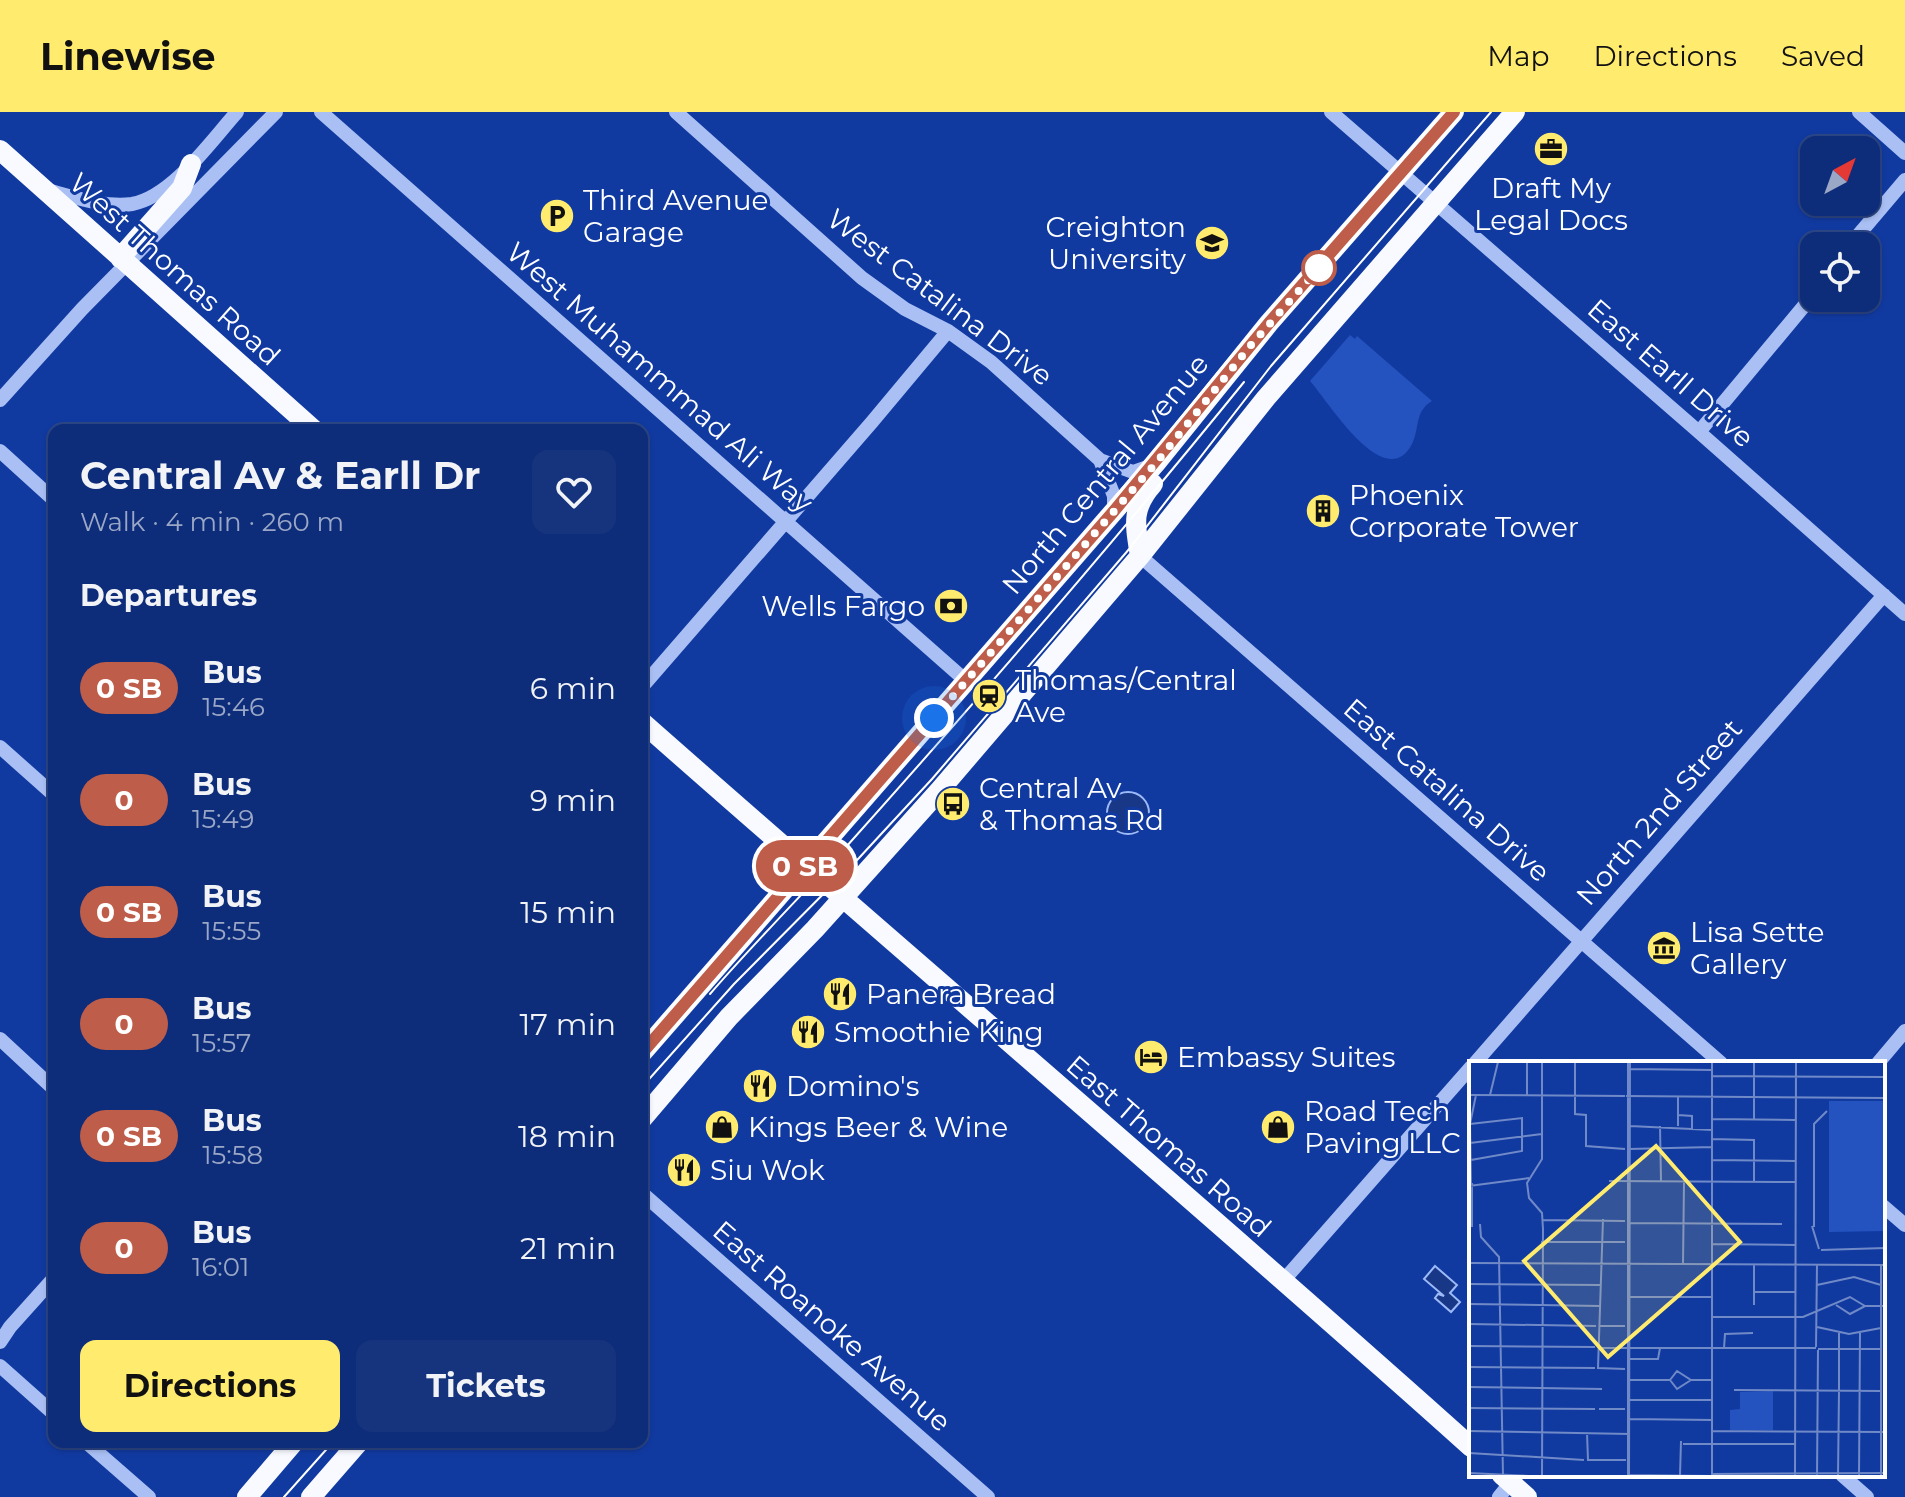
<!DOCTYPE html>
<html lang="en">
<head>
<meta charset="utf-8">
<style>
  body { margin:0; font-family:Montserrat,sans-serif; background:#16347e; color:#f1f3f6; height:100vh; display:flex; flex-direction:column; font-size:30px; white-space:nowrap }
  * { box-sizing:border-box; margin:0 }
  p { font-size:26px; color:#9aa7c6 }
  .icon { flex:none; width:44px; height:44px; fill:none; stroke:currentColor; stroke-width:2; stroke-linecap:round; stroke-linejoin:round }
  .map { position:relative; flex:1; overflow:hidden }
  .side { position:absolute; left:48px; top:312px; width:600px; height:1024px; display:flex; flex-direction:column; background:#0d2c79; border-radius:16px; box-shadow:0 2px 6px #0004,0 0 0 2px #2d488a }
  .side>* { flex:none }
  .badge { padding:0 16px; border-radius:26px; font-size:28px; line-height:52px }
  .needle { width:52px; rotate:41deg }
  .fabs { position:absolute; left:1800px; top:24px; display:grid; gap:16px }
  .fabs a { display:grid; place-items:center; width:80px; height:80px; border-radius:16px; background:#0d2c79; box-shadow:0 2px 6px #0004,0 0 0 2px #2d488a; font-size:40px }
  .you { position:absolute; width:40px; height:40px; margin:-20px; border:6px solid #fff; border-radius:50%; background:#1a73e8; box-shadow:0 0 0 12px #1a73e833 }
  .map>.badge { position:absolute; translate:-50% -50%; box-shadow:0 0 0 4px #fff }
  h2 { padding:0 32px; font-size:30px; line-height:72px }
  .round { display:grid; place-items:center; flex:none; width:84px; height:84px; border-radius:16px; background:#16347e }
  .head { display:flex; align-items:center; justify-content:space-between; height:136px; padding:0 32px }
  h1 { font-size:38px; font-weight:700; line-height:60px }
  .cta { display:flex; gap:16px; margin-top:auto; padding:16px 32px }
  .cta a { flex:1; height:92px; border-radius:16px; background:#ffeb6e; color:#111; font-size:32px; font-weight:700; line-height:92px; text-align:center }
  .cta a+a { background:#16347e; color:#f1f3f6 }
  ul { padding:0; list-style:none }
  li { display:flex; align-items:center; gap:24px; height:112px; padding:0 32px }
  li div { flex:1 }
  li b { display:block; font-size:30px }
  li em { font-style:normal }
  li .badge { min-width:88px; font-weight:700; text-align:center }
  header { display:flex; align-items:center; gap:48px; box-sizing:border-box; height:112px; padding:0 40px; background:#ffeb6e; color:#111 }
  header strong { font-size:38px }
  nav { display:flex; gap:44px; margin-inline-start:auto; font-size:28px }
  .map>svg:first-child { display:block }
</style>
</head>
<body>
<header>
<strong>Linewise</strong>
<nav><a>Map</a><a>Directions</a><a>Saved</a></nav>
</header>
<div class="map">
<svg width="1905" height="1385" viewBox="0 0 1905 1385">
  <rect width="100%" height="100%" fill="#113aa1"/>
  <path fill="#2452bf" d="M 1350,223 L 1355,227 L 1357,224 L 1432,289 C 1414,300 1420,316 1412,332 C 1385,384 1326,286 1310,269 Z"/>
  <path fill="#183787" stroke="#9cb9f8" stroke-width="2" d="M1107 701a21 21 0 1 1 42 0a21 21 0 1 1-42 0Z
    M 1435,1154 L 1457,1173 L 1450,1181 L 1460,1190 L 1451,1200 L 1435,1186 L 1438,1182 L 1444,1184 L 1424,1167 Z"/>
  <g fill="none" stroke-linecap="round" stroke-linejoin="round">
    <path stroke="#aac0f5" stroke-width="14" d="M 321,0 L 965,568
      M 676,0 L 862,166 L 905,197 L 948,219 L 991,250 L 1100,348 L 1133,360 L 1150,354
      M 1331,0 L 1699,320 L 1905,502
      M 1859,0 L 1905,41
      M 47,78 C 74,85 105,96 132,92 C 172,85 211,29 237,0
      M 1849,134 L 1905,68
      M 0,288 L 82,197 L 276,0
      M 1699,320 L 1814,182
      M 0,339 L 54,388
      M 1100,348 L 1114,384 L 1114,399
      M 1140,444 L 1721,951
      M 642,575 L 872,310 L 948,219
      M 0,635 L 54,683
      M 0,927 L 54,977
      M 1475,951 L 1884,483
      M 1878,951 L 1905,919
      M 642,1081 L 988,1385
      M 1883,1094 L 1905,1113
      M 1283,1169 L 1471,955
      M 0,1230 L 10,1215 L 54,1166
      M 0,1254 L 54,1302
      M 86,1330 L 149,1385
      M 1842,1363 L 1867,1385
      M 1499,1385 L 1517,1363"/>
    <path stroke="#f8faff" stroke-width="20" d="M 0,38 L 314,318
      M 120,146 L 182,76 L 191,52
      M 1140,444 C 1135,412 1131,397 1153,372
      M 642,610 C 917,853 1198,1090 1471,1335
      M 642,941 L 1156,351 L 1269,211 L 1454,0
      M 642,1007 L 729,905 L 815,817 L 939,679 L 1140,444 L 1266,286 L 1515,0
      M 1502,1363 L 1527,1385
      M 247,1385 L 294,1330
      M 311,1385 L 359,1330"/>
    <path stroke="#fff" stroke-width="2" d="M 710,882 C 754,831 801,784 846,735 C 982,583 1116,428 1244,270
      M 642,975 L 734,872 L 859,746 L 932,667 L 1130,436 L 1271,254 L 1491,0
      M 284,1385 L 333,1330"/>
  </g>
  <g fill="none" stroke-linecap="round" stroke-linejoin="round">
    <g stroke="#fff" stroke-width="18">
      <path id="line" d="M 642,941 L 1114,399 L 1269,211 L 1454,0"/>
    </g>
    <use href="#line" stroke="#be5d49" stroke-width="12"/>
    <path stroke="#fff" stroke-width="8" stroke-dasharray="0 14.4" d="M 934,606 L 1156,351 L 1251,233 L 1319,156"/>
  </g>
  <defs>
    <g id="office-disc" transform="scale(1.8)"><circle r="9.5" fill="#ffeb6e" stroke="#113aa1"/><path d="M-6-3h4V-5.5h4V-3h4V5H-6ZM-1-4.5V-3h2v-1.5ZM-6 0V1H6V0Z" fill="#111"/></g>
    <g id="parking-disc" transform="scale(1.8)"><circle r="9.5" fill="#ffeb6e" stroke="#113aa1"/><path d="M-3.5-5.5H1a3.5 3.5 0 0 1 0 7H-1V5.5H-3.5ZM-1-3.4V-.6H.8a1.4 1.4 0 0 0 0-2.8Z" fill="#111"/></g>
    <g id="university-disc" transform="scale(1.8)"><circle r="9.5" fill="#ffeb6e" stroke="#113aa1"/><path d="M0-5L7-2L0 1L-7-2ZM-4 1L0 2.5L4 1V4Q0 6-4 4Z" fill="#111"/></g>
    <g id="building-disc" transform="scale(1.8)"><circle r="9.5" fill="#ffeb6e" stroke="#113aa1"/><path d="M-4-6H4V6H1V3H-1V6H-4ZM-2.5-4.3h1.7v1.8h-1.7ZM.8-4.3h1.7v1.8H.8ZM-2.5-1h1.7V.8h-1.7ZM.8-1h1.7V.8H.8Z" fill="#111"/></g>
    <g id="bank-disc" transform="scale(1.8)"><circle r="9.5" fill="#ffeb6e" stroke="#113aa1"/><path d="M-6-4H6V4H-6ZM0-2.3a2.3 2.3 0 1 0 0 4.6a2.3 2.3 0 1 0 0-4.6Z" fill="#111"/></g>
    <g id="station-disc" transform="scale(1.8)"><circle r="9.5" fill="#ffeb6e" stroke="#113aa1"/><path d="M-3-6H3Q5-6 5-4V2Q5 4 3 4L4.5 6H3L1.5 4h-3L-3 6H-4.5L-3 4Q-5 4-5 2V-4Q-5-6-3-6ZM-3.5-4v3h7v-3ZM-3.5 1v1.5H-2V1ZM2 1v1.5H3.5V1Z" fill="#111"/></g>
    <g id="bus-disc" transform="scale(1.8)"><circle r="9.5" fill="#ffeb6e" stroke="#113aa1"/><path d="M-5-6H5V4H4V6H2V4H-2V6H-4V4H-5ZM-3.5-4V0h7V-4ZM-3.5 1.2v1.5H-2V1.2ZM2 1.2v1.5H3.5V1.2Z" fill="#111"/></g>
    <g id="museum-disc" transform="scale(1.8)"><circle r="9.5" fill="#ffeb6e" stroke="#113aa1"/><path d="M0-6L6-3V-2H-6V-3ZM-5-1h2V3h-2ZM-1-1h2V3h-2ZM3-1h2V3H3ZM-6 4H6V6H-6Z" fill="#111"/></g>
    <g id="restaurant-disc" transform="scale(1.8)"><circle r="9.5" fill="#ffeb6e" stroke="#113aa1"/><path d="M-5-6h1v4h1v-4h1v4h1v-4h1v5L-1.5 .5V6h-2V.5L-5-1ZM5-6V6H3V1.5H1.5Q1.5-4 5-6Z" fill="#111"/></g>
    <g id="hotel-disc" transform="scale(1.8)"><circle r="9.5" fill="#ffeb6e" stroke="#113aa1"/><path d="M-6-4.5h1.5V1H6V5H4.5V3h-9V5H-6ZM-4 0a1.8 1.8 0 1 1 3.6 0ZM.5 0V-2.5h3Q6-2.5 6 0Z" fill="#111"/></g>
    <g id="shop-disc" transform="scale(1.8)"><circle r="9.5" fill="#ffeb6e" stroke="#113aa1"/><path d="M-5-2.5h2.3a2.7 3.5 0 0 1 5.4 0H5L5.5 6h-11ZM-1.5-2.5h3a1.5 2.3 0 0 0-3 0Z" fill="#111"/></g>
  </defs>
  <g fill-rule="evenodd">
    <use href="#office-disc" x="1551" y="37"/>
    <use href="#parking-disc" x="557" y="104"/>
    <use href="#university-disc" x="1212" y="131"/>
    <use href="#building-disc" x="1323" y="399"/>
    <use href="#bank-disc" x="951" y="494"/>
    <use href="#station-disc" x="989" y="584"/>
    <use href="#bus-disc" x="953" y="692"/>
    <use href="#museum-disc" x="1664" y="836"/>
    <use href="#restaurant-disc" x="840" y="882"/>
    <use href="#restaurant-disc" x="808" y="920"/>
    <use href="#hotel-disc" x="1151" y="945"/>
    <use href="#restaurant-disc" x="760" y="974"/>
    <use href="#shop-disc" x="722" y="1015"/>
    <use href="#shop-disc" x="1278" y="1015"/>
    <use href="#restaurant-disc" x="684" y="1058"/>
  </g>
  <circle fill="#fff" stroke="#be5d49" stroke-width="4" cx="1319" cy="156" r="16"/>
  <g text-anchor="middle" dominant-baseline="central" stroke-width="6" stroke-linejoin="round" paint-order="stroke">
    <g font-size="28" fill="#fff" stroke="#113aa1" text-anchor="start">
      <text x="1551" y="76" text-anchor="middle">Draft My<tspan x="1551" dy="32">Legal Docs</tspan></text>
      <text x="583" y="88">Third Avenue<tspan x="583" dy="32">Garage</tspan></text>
      <text x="1186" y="115" text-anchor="end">Creighton<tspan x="1186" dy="32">University</tspan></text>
      <text x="1349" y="383">Phoenix<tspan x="1349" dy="32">Corporate Tower</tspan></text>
      <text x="925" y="494" text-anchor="end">Wells Fargo</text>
      <text x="1015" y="568">Thomas/Central<tspan x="1015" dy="32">Ave</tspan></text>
      <text x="979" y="676">Central Av<tspan x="979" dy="32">&amp; Thomas Rd</tspan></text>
      <text x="1690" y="820">Lisa Sette<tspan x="1690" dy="32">Gallery</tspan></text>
      <text x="866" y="882">Panera Bread</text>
      <text x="834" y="920">Smoothie King</text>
      <text x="1177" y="945">Embassy Suites</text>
      <text x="786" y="974">Domino's</text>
      <text x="1304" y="999">Road Tech<tspan x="1304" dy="32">Paving LLC</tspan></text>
      <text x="748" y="1015">Kings Beer &amp; Wine</text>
      <text x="710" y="1058">Siu Wok</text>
    </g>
    <g font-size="28" fill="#fff" stroke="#113aa1">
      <text transform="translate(175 157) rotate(42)">West Thomas Road</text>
      <text transform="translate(940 185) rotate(37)">West Catalina Drive</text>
      <text transform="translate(1671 261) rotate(41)">East Earll Drive</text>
      <text transform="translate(660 265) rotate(41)">West Muhammmad Ali Way</text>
      <text transform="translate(1105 362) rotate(-50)">North Central Avenue</text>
      <text transform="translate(1447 678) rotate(41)">East Catalina Drive</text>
      <text transform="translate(1659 700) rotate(-49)">North 2nd Street</text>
      <text transform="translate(1169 1034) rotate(41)">East Thomas Road</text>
      <text transform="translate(832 1214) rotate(41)">East Roanoke Avenue</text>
    </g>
  </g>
  <g transform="translate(1469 949)">
    <rect width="416" height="416" fill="#113aa1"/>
    <path d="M 360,40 L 416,40 L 416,170 L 360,171 ZM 304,330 L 304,369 L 261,369 L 261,349 L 271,348 L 271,331 Z" fill="#2452bf"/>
    <path fill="none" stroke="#7089c7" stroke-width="2" d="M 73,1 L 73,98 L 58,122 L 60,137 L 73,152 L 74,168 L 73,415M 106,1 L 106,53 L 117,54 L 117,85 L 156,88M 243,1 L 243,415M 161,8 L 243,9M 243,15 L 416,16M 0,34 L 156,35M 21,34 L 29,1M 58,35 L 58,1M 157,35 L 416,37M 209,36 L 209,65M 209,54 L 223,55 L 223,69M 243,58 L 327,59M 285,58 L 285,1M 1,63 L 53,57 L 53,90 L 2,99M 161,65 L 243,69M 191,65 L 192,120M 243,78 L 285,79 L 285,120M 1,82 L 73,73M 160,88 L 243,86M 243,99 L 327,100M 140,120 L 327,121M 2,122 L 1,63 L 7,34M 0,125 L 60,117M 134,158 L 129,307 L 156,308M 73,159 L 156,160M 161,162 L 313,163M 11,163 L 12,176 L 30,196 L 34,415M 343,165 L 350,188M 3,166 L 3,122M 345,166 L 345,63 L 358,50M 72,181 L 156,181M 243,183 L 327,184M 352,189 L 416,187M 0,202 L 416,204M 214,204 L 215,120M 285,204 L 285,244M 0,223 L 131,224M 348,224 L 385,216 L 412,224M 285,231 L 327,231M 160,236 L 242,236M 0,243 L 131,245M 367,244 L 381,253 L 396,245 L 416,245M 243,256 L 334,256 L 381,236 L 396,245M 0,263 L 127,265M 130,265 L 156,265M 348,266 L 380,273 L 412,267M 0,285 L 126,286M 347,286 L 348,204M 129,287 L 347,287M 255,287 L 256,273 L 284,272M 349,288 L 412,288M 160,298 L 189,298 L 191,287M 0,306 L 126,307M 160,319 L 201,319M 201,319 L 208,310 L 222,319 L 243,319M 201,319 L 208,328 L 222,319M 0,326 L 133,328M 265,329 L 412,330M 370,330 L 370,272M 160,339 L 243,339M 0,347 L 126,348M 130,348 L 156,348M 160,358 L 243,359M 0,370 L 161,373M 243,370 L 416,371M 118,372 L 119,399 L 157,399M 214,383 L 326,383M 0,392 L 115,399M 0,412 L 61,415M 243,413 L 416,412M 160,414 L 243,415M 211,414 L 212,380M 159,415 L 159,1M 160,415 L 161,1M 326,415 L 327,1M 348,415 L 349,289M 369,415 L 370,330M 390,415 L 391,272M 412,415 L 412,204"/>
    <path fill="#ffeb6e" fill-opacity="0.15" stroke="#ffeb6e" stroke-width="4" d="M 187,85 L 271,181 L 139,296 L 55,200 Z"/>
    <rect width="416" height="416" fill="none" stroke="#fff" stroke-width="4"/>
  </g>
</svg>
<div class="fabs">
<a><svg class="needle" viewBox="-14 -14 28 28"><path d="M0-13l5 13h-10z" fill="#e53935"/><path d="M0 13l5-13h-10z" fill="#9aa7c6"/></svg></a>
<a><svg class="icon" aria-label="locate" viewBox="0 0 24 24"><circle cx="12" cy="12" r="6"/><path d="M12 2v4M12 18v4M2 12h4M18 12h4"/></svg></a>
</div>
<div class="you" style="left:934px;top:606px"></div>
<b class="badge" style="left:805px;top:754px;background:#be5d49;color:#fff">0 SB</b>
<section class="side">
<div class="head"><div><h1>Central Av &amp; Earll Dr</h1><p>Walk · 4 min · 260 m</p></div><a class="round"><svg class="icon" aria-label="heart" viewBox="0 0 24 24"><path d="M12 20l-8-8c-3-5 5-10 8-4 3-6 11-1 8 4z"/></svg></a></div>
<h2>Departures</h2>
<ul>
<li><span class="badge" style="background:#be5d49;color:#fff">0 SB</span><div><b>Bus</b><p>15:46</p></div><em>6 min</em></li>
<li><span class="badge" style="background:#be5d49;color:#fff">0</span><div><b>Bus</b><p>15:49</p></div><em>9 min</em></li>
<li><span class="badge" style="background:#be5d49;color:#fff">0 SB</span><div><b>Bus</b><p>15:55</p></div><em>15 min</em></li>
<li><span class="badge" style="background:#be5d49;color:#fff">0</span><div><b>Bus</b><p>15:57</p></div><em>17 min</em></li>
<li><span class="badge" style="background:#be5d49;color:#fff">0 SB</span><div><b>Bus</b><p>15:58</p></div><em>18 min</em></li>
<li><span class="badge" style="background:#be5d49;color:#fff">0</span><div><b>Bus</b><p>16:01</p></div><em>21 min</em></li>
</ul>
<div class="cta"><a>Directions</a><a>Tickets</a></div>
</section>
</div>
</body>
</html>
